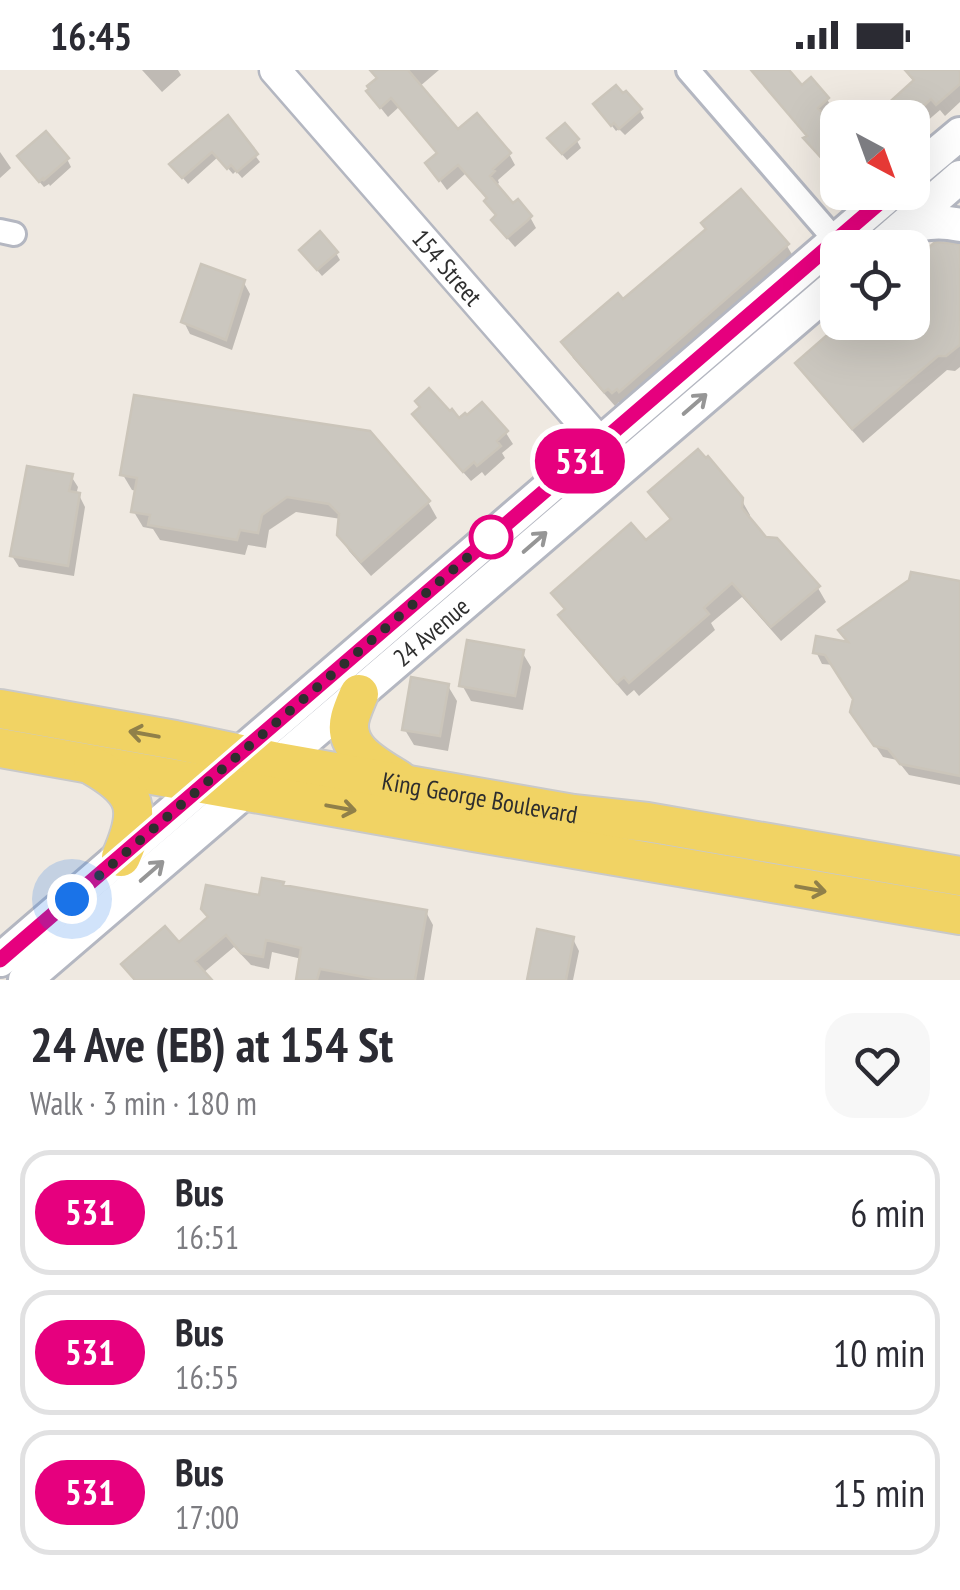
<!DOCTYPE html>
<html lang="en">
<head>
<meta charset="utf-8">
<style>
  body { margin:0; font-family:"PT Sans Narrow",sans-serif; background:#f7f7f7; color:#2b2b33; height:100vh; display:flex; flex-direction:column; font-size:38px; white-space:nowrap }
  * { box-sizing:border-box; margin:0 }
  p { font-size:32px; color:#7c7c81 }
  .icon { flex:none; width:55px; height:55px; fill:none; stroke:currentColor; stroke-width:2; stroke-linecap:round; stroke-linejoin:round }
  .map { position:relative; height:910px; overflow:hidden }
  .details { display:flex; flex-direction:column; background:#fff; flex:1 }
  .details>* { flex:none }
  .badge { padding:0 20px; border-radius:32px; font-size:35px; line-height:65px }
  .needle { width:65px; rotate:139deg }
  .tools { position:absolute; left:820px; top:30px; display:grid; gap:20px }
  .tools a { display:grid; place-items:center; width:110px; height:110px; border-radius:20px; background:#fff; box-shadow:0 10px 40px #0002; font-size:50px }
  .you { position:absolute; width:50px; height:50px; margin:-25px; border:8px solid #fff; border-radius:50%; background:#1a73e8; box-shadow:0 0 0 15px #1a73e833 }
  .map>.badge { position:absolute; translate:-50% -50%; box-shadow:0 0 0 5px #fff }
  .round { display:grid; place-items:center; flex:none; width:105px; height:105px; border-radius:30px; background:#f7f7f7 }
  .summary { display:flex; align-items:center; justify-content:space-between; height:170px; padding:0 30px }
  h1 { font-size:48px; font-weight:700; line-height:75px }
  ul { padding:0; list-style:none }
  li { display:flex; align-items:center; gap:30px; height:125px; margin:0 20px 15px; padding:0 10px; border:5px solid #e1e1e2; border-radius:30px }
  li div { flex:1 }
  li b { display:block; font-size:38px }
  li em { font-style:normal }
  li .badge { min-width:110px; font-weight:700; text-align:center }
  .status { display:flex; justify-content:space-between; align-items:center; height:70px; padding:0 50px; background:#fff; direction:ltr }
  .status svg { height:28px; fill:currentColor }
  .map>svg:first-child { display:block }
</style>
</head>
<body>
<div class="status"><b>16:45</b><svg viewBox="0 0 49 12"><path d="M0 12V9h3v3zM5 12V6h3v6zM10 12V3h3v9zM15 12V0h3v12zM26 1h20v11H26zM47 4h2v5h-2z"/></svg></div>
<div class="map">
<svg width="960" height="910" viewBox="0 0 960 910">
  <rect width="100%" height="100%" fill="#efe9e1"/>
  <path fill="#0003" d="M 142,0 L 178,0 L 181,5 L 162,22 Z
    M 369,0 L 439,0 L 419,17 L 458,62 L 509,84 L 515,95 L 498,110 L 499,113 L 495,116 L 513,137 L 530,147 L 536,158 L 515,177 L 501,161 L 498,147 L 488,130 L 465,104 L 447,120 L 428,94 L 438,85 L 399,37 L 388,47 L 376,32 L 378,10 Z
    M 752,0 L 786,0 L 802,18 L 827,29 L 834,42 L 825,50 L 838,65 L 838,108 L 814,81 L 808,68 Z
    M 904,0 L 960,0 L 960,32 L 945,46 L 940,40 L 912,64 L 912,48 L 876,48 L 915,13 Z
    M 640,41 L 644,48 L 625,65 L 619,59 L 616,61 L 601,42 Z
    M 228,49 L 260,92 L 242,108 L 236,101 L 233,104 L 218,87 L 188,114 L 177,101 Z
    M 577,71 L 581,78 L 567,90 L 554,75 Z
    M 0,82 L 11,98 L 0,108 Z
    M 67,89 L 71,97 L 50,116 L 49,114 L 44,117 L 24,94 Z
    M 741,122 L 787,176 L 796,191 L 622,337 L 619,332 L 615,336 L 573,288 L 564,272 L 623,233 L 708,160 Z
    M 960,177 L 960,297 L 955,301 L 947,300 L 863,373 L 807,308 L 798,293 L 912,252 Z
    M 336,183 L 340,190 L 322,206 L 306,187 Z
    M 244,213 L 250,224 L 232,280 L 190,264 L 184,252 Z
    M 416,344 L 459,351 L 467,348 L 506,363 L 513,374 L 502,383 L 505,388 L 485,406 L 482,402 L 471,411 L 422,356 Z
    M 123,405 L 428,432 L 437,448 L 371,506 L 349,481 L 339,464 L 341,449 L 296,442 L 269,460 L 266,478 L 248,475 L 245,485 L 160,470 L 153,459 L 143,457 L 134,442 L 137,421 L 132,420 Z
    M 71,406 L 78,417 L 76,425 L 79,425 L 85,437 L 74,506 L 19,497 L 12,486 Z
    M 651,423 L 741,429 L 750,445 L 750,451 L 818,518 L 826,532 L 781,571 L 742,527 L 711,553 L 715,560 L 639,626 L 634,620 L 627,626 L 570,560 L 561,546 L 566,542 L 554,523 L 646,474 L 672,452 Z
    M 960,514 L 960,715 L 909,705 L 897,690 L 883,687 L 860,653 L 856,629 L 834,595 L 822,594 L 816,582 L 849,574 L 841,560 Z
    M 522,582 L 531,597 L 523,640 L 471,631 L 462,615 Z
    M 448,616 L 457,631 L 448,681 L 414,675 L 405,660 Z
    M 285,818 L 426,842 L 433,855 L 424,910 L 299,910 L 302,889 L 272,882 L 269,899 L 251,895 L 234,877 L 203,903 L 209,910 L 134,910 L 124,894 L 179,876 L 261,828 Z
    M 573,869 L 579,881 L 573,910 L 530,910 Z"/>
  <path fill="#cbc7bf" stroke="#cbc5ba" stroke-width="2.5" d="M 370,0 L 408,0 L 458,59 L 477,43 L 511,83 L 493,99 L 495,101 L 490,106 L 513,133 L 518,129 L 532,146 L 527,151 L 507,168 L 491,150 L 496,145 L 484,131 L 487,128 L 458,95 L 439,111 L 425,93 L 437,83 L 391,28 L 380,38 L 366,21 L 369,19 L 367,16 L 377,8 Z
    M 751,0 L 789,0 L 802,15 L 811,7 L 829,28 L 818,38 L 838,61 L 838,106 L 803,68 L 807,66 Z
    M 905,0 L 960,0 L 960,14 L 936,35 L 931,29 L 911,48 L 872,48 L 914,10 Z
    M 616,15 L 623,23 L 626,21 L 642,39 L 619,59 L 614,53 L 611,56 L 593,34 Z
    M 228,45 L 258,84 L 237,102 L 231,95 L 227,99 L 212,82 L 182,108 L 169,94 Z
    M 565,53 L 579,69 L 562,84 L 547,68 Z
    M 46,61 L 69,88 L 44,110 L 43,108 L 39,112 L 17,86 Z
    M 741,119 L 789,174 L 619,322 L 617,319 L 612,323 L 608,319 L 604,322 L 561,272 L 618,223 L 623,229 L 706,159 L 701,153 Z
    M 320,161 L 338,182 L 317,200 L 299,180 Z
    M 935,172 L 960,174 L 960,275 L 946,286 L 938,286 L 852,359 L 795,293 L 842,252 L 912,252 L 912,192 Z
    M 201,194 L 245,210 L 226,270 L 181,252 Z
    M 429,318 L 450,341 L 452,339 L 459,348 L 465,343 L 467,345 L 482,332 L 508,361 L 497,371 L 501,376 L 477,396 L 474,392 L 463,402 L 412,344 L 420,337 L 415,331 Z
    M 134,325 L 370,361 L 430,431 L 361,492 L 337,465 L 339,444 L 329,434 L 287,427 L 262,445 L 258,463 L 240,460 L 237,470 L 148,455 L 150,445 L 131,442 L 137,408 L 120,405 Z
    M 698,379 L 706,388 L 708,386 L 743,428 L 742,438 L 766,467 L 777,468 L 820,516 L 771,557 L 732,513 L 704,538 L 709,544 L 629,613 L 624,607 L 617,613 L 558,545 L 565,539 L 551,523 L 631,453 L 646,470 L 671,449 L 648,422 Z
    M 27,396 L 73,404 L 69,421 L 80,423 L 68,496 L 10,486 Z
    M 911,502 L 960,511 L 960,706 L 900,694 L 888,679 L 874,676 L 850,642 L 853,629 L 825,585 L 813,583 L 816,566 L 848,572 L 838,560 L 909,510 Z
    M 467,570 L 524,580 L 515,626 L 459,616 Z
    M 411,607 L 449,614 L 440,666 L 402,660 Z
    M 262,808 L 284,812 L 283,815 L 427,840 L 415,910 L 380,910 L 320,899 L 317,910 L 296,910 L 301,878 L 266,870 L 263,887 L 241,883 L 226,865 L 195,891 L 212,910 L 135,910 L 121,894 L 165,856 L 179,872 L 208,847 L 201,839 L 206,815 L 259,825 Z
    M 537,859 L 574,867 L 566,910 L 527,910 Z"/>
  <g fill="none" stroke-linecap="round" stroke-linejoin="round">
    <g stroke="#b4b7c1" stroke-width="28">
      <path id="minor" d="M 688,0 L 836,171
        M 0,161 L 14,164"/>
    </g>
    <g stroke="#b4b7c1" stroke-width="35">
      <g id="tertiary">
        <path id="s1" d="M 275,0 L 616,391"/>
      </g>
    </g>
    <g stroke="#b4b7c1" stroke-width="38">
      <g id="secondary">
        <path d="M 912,104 L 960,64"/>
        <path d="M 902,160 C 921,152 939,150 960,155"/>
        <path d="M 878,178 L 960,107"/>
        <path d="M 0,890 L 892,122"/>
        <path id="s2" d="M 25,910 L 838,213"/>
      </g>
    </g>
    <g stroke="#c9c9c9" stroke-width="42">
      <g id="primary">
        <path d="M 359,624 C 356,631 352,640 350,648 C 342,679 377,696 399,710"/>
        <path id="s3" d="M 0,639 L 175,670 L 278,692 L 573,744 L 647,752 L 960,806"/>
        <path d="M 0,678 L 474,762 L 960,845"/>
        <path d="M 93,696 C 138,722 142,739 121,787"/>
      </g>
    </g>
    <use href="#minor" stroke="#fff" stroke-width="22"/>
    <use href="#tertiary" stroke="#fff" stroke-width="30"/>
    <use href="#secondary" stroke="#fff" stroke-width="32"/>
    <use href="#primary" stroke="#f1d364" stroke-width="38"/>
  </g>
  <defs><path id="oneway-shaft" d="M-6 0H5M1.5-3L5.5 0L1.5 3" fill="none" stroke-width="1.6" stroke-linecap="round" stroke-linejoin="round" transform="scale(2.5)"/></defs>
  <g stroke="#969696">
    <use href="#oneway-shaft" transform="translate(695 334) rotate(-41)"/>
    <use href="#oneway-shaft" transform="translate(535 472) rotate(-41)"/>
    <use href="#oneway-shaft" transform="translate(152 801) rotate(-41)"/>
  </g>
  <g stroke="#908049">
    <use href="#oneway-shaft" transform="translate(144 664) rotate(-170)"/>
    <use href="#oneway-shaft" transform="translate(341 738) rotate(10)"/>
    <use href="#oneway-shaft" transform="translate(811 819) rotate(10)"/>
  </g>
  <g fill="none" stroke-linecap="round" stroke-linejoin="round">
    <g stroke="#fff" stroke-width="22">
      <path id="line" d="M 0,890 L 892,122"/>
    </g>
    <use href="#line" stroke="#e6007e" stroke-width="15"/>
    <path stroke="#2e2e2e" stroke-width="10" stroke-dasharray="0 18" d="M 72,829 L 491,467"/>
  </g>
  <circle fill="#fff" stroke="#e6007e" stroke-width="5" cx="491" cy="467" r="20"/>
  <g text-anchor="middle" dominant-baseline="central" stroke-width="9" stroke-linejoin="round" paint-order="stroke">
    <g font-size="25" fill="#2e2e2e" stroke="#fff">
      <text stroke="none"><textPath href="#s1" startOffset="262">154 Street</textPath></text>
      <text stroke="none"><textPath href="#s2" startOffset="535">24 Avenue</textPath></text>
      <text stroke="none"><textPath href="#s3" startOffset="488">King George Boulevard</textPath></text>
    </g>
  </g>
</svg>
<div class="tools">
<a><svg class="needle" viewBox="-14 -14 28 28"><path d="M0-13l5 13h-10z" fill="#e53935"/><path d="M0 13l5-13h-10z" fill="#7c7c81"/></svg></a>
<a><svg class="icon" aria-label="locate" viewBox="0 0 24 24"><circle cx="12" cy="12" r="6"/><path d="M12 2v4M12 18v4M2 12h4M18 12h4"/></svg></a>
</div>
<div class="you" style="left:72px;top:829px"></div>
<b class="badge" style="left:580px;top:391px;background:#e6007e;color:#fff">531</b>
</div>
<section class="details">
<div class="summary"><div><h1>24 Ave (EB) at 154 St</h1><p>Walk · 3 min · 180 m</p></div><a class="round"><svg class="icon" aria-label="heart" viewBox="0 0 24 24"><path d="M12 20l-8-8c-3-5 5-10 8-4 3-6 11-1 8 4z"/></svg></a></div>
<ul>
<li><span class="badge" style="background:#e6007e;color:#fff">531</span><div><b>Bus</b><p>16:51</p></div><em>6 min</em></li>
<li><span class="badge" style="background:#e6007e;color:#fff">531</span><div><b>Bus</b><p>16:55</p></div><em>10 min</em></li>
<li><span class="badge" style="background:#e6007e;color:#fff">531</span><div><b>Bus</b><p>17:00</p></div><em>15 min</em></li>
</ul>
</section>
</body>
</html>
